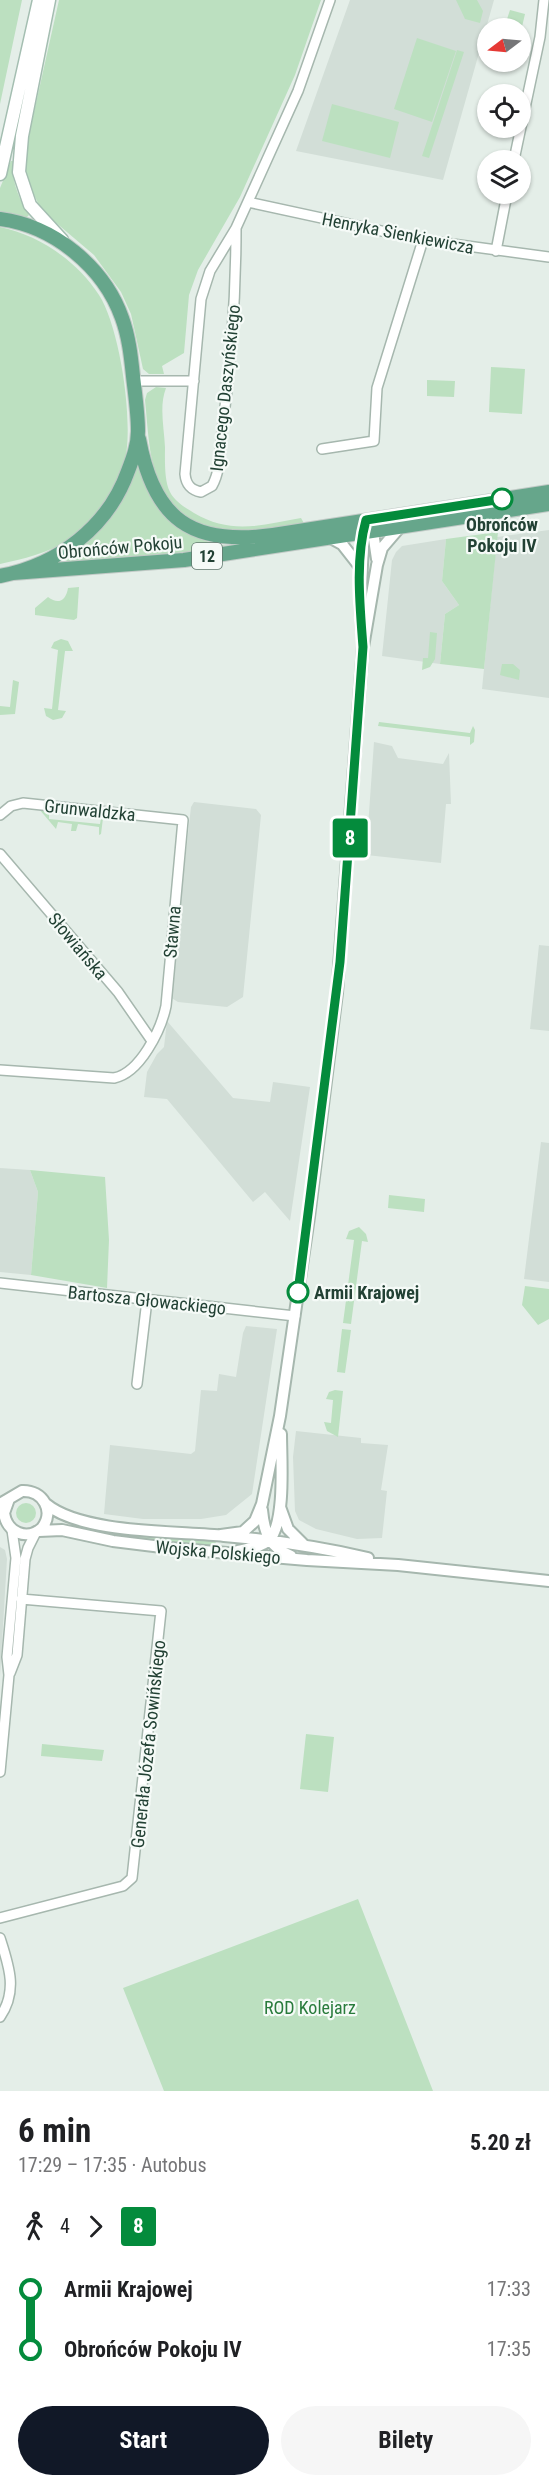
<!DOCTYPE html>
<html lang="pl">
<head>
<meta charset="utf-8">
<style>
  body { margin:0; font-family:"Roboto Condensed",sans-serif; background:#f6f6f6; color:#202124; height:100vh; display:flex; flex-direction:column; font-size:22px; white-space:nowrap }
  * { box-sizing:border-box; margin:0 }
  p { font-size:20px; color:#757577 }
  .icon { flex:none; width:33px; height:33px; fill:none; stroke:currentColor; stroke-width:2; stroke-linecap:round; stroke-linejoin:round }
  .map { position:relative; height:2091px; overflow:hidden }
  .sheet { display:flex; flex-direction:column; background:#fff; flex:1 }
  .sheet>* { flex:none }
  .badge { padding:0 12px; border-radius:4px; font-size:21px; line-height:39px }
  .needle { width:39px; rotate:254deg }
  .controls { position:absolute; left:477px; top:18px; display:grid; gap:12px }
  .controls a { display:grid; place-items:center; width:54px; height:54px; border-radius:50%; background:#fff; box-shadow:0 2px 4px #0004; font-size:30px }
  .map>.badge { position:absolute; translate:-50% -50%; box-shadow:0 0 0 3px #fff }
  .legs { display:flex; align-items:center; gap:9px; height:66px; padding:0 18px; font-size:20px }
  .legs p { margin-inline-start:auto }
  .summary { display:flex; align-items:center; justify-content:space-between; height:102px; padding:0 18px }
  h1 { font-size:33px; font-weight:700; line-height:45px }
  .primary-button { display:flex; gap:12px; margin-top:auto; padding:12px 18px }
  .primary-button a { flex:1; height:69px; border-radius:36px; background:#111827; color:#fff; font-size:24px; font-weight:700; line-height:69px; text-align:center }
  .primary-button a+a { background:#f6f6f6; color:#202124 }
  ul { padding:0 18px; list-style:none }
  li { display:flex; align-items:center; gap:21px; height:60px; font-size:22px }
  li i { display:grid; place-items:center; width:9px; height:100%; margin:0 8px; background:currentColor }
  li i::after { content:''; width:15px; height:15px; margin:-8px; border:4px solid; border-radius:50%; background:#fff }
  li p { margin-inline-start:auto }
  li:first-child i { background:linear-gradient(#0000 50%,currentColor 0) }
  li:last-child i { background:linear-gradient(currentColor 50%,#0000 0) }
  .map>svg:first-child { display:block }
</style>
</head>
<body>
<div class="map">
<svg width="549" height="2091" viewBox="0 0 549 2091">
  <rect width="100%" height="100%" fill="#e4eee8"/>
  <path fill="#d2ded7" d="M 350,0 L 494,0 L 443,180 L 296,151 Z
    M 549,530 L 549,698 L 482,689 L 497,537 Z
    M 446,539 L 442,581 L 459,605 L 445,614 L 440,664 L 382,656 L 392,560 L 396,552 L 402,546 Z
    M 374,742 L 392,746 L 398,758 L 443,764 L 449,753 L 451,804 L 446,804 L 441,863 L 366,855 Z
    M 194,802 L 256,809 L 261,815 L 243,997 L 227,1007 L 178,1002 L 170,997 L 191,807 Z
    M 539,945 L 549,946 L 549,1031 L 530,1029 Z
    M 167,1021 L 233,1098 L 270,1102 L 273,1082 L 310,1087 L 290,1221 L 265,1192 L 253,1202 L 167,1099 L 144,1097 L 147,1072 L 157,1054 L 164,1047 Z
    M 541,1142 L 549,1143 L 549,1282 L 524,1279 Z
    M 0,1168 L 30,1170 L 38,1192 L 31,1275 L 0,1272 Z
    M 246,1326 L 277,1329 L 252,1494 L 226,1515 L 201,1519 L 143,1519 L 104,1514 L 110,1445 L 191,1454 L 195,1451 L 201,1390 L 217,1391 L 219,1374 L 236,1377 L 243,1333 Z
    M 296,1431 L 361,1438 L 361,1443 L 388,1445 L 381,1490 L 387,1491 L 382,1538 L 357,1539 L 316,1529 L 299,1520 L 295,1511 L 293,1457 Z
    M 0,1547 L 5,1550 L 7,1559 L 0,1676 Z"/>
  <path fill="#bce0c0" d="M 0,0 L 22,0 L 0,104 Z
    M 59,0 L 321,0 L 295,75 L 240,197 L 198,270 L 189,295 L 184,353 L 162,366 L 164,374 L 149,374 L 143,369 L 131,314 L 121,292 L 94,255 L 48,216 L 40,207 L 29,185 L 25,167 L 30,130 Z
    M 456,0 L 477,0 L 483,11 L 480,23 L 465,19 Z
    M 510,10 L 525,14 L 521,31 L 520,28 L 504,28 Z
    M 417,38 L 456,51 L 432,122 L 394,109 Z
    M 457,50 L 464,52 L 429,158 L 422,156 Z
    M 332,104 L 399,122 L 390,158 L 322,141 Z
    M 11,161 L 13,161 C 11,181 19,199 29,215 L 26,218 L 0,213 L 0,188 Z
    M 0,227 C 39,235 77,261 99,295 C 120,327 135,427 124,464 C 115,491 93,524 69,540 C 48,553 23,559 0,564 Z
    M 491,367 L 525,369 L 522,414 L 489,412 Z
    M 427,380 L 455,381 L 454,397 L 427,396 Z
    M 156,387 L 166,388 C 159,406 164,427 165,447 C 165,459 164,481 170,492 C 175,502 186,508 194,513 C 231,535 262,525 301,518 L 305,525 C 288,528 269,532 251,533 C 231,535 215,531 198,523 C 148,499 150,448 145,400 L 147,393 Z
    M 138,460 C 150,509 177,538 227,546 L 229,548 L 61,564 L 60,560 C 101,537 126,506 138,460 Z
    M 498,532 L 484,669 L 440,664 L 445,614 L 459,605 L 442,581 L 446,539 Z
    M 79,587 L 77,618 L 74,620 L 35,615 L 35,608 L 48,597 C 58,605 66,601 68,588 Z
    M 430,632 L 437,633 L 435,659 L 430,667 L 422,670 L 423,658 L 428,658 Z
    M 61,639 L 68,641 L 73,651 L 65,651 L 58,710 L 66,711 L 62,718 L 53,720 L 46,716 L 44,708 L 52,709 L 58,650 L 51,648 L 54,642 Z
    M 502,664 L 513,664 L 520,670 L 519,680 L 500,675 Z
    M 13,680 L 19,682 L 15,714 L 0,715 L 0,706 L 10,707 Z
    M 379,722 L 470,733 L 473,726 L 475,730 L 474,742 L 470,745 L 470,737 L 378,726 Z
    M 39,809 L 49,810 L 49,819 L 100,824 L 101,818 L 103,818 L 101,834 L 99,835 L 99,827 L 78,824 L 76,831 L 71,831 L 72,824 L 58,822 L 56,829 Z
    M 30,1170 L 105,1177 L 109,1240 L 107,1288 L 31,1275 L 38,1192 Z
    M 389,1195 L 425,1199 L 424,1212 L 388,1208 Z
    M 359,1227 L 366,1234 L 368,1242 L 362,1241 L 351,1324 L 343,1323 L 354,1240 L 346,1239 L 349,1231 Z
    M 525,1286 L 549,1289 L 549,1319 L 538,1325 L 522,1305 Z
    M 342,1329 L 351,1330 L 345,1373 L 337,1372 Z
    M 335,1390 L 343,1391 L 338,1437 L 327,1431 L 324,1422 L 331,1423 L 333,1400 L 326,1399 L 329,1392 Z
    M16 1513a10 10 0 1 1 20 0a10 10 0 1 1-20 0Z
    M 74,1524 L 125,1535 L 216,1541 L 215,1546 L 125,1537 L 73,1526 Z
    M 306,1734 L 334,1737 L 328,1792 L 300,1789 Z
    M 42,1744 L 104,1750 L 102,1761 L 41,1756 Z
    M 358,1899 L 433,2091 L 164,2091 L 123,1988 Z"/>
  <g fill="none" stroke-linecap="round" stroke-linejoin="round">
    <g stroke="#a6b7ae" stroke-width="12">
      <path id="minor" d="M 514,160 L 540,37 L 544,0
        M 248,202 L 423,240 L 549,257
        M 236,228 C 236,296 231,364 222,432 C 220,449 221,470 212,486 L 201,492 C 191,490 186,485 185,474 L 201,299 L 210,271 L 236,228 L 298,91 L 330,0
        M 496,251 L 507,194
        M 134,381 L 194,381
        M 322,449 L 374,441 L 377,388 L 423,240
        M 0,815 L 11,806 L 23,803 L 183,820 L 166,1006 C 161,1030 140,1073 114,1078 L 0,1070
        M 0,854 L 118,992 L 152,1041
        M 0,1283 L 295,1316
        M 137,1384 L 147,1300
        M 10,1673 L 17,1655 L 25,1559 L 28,1548 L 36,1532
        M 0,1772 L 9,1675 L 7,1657 L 16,1558 L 12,1530
        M 0,1918 L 123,1886 L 132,1878 L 161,1611 L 21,1599
        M 0,1938 C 9,1966 18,1991 0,2017"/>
    </g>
    <g stroke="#a6b7ae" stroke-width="14">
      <path id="tertiary" d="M 369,525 L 373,532 L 377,559
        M 331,538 L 342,544 L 360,567
        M 362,632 L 360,602 L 364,528
        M 0,1504 L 22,1491 C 43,1490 55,1511 42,1528 C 27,1541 7,1533 4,1513 L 9,1499
        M 46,1504 C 82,1534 178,1531 224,1536 C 273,1540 320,1547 368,1558
        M 280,1507 L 288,1529 L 303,1544
        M 262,1510 C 264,1532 269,1547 291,1556
        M 39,1531 L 62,1530 L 113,1541 L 170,1548 L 307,1560 L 398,1565 L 549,1581
        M 221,1535 L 243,1532 L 255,1521 L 262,1504 L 280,1416 L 309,1217 L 337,993 L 363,647 L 377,565 L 382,548 L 400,527
        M 238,1551 C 248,1549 261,1547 269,1540 C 286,1523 281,1458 281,1434"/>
    </g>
    <g stroke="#a4beb1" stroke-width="15">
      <path id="secondary" d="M 49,0 L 22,136 L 19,172 L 30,205 L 62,240
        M 0,174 L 39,0"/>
    </g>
    <g stroke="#c1cac6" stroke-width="16">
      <path id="primary" d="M 0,219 C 54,226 104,267 122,318 C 129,337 131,357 133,376 C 135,394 138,413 138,431 C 138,445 133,458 128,471 C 108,527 58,565 0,576
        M 139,439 C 154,520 192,546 273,535 L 549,492
        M 13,573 L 184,560 L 549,504"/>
    </g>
    <use href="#minor" stroke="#fff" stroke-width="9"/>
    <use href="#tertiary" stroke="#fff" stroke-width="10"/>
    <use href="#secondary" stroke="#fff" stroke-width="12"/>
    <use href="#primary" stroke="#66a68b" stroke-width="14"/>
  </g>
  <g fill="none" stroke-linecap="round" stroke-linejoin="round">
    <g stroke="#fff" stroke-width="14">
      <path id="line-1" d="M 298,1292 L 340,962 L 363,647 C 360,606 355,560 366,520 L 502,499"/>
    </g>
    <use href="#line-1" stroke="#048b3c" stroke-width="9"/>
  </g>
  <g fill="#fff" stroke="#048b3c" stroke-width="3">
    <circle cx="502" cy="499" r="10"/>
    <circle cx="298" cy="1292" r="10"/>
  </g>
  <g text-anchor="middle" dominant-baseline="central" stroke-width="4.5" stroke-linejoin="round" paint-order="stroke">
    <rect fill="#f5faf7" stroke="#61786e" stroke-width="1.5" x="192" y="543" width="30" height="26" rx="4.5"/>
    <g font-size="16" font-weight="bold" fill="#224134">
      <text x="207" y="556">12</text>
    </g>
    <g font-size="18" fill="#224134" stroke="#f5faf7">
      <text transform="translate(398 233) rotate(11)">Henryka Sienkiewicza</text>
      <text transform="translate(225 388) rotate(-84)">Ignacego Daszyńskiego</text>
      <text transform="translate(120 547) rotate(-5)">Obrońców Pokoju</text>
      <text transform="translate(90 810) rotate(6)">Grunwaldzka</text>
      <text transform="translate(172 932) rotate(-85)">Stawna</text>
      <text transform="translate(78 946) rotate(50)">Słowiańska</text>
      <text transform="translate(147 1300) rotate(6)">Bartosza Głowackiego</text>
      <text transform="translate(218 1552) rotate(5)">Wojska Polskiego</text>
      <text transform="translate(148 1744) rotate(-84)">Generała Józefa Sowińskiego</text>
    </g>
    <g font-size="18" font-weight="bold" fill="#224134" stroke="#f5faf7">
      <text x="502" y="524">Obrońców<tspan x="502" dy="21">Pokoju IV</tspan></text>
      <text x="314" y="1292" text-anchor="start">Armii Krajowej</text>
    </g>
    <g font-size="18" fill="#297b3c" stroke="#f5faf7">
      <text x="310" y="2007">ROD Kolejarz</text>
    </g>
  </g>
</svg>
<div class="controls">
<a><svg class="needle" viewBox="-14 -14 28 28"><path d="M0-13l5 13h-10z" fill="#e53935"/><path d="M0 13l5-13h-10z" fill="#757577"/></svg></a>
<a><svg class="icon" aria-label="locate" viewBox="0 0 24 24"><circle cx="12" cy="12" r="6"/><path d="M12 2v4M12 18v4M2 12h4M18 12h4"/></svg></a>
<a><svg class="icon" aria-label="layers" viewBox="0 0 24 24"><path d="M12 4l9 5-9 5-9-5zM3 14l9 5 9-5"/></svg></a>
</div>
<b class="badge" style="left:350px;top:838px;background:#048b3c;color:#fff">8</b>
</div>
<section class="sheet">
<div class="summary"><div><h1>6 min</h1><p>17:29 – 17:35 · Autobus</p></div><b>5.20 zł</b></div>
<div class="legs"><svg class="icon" aria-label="walk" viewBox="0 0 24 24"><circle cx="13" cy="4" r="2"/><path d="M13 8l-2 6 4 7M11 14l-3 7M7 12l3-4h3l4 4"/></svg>4<svg class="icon" aria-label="forward" viewBox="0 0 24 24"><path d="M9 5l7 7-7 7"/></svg><b class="badge" style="background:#048b3c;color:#fff">8</b></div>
<ul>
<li><i style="color:#048b3c"></i><b>Armii Krajowej</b><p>17:33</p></li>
<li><i style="color:#048b3c"></i><b>Obrońców Pokoju IV</b><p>17:35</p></li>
</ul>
<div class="primary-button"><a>Start</a><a>Bilety</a></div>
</section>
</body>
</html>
